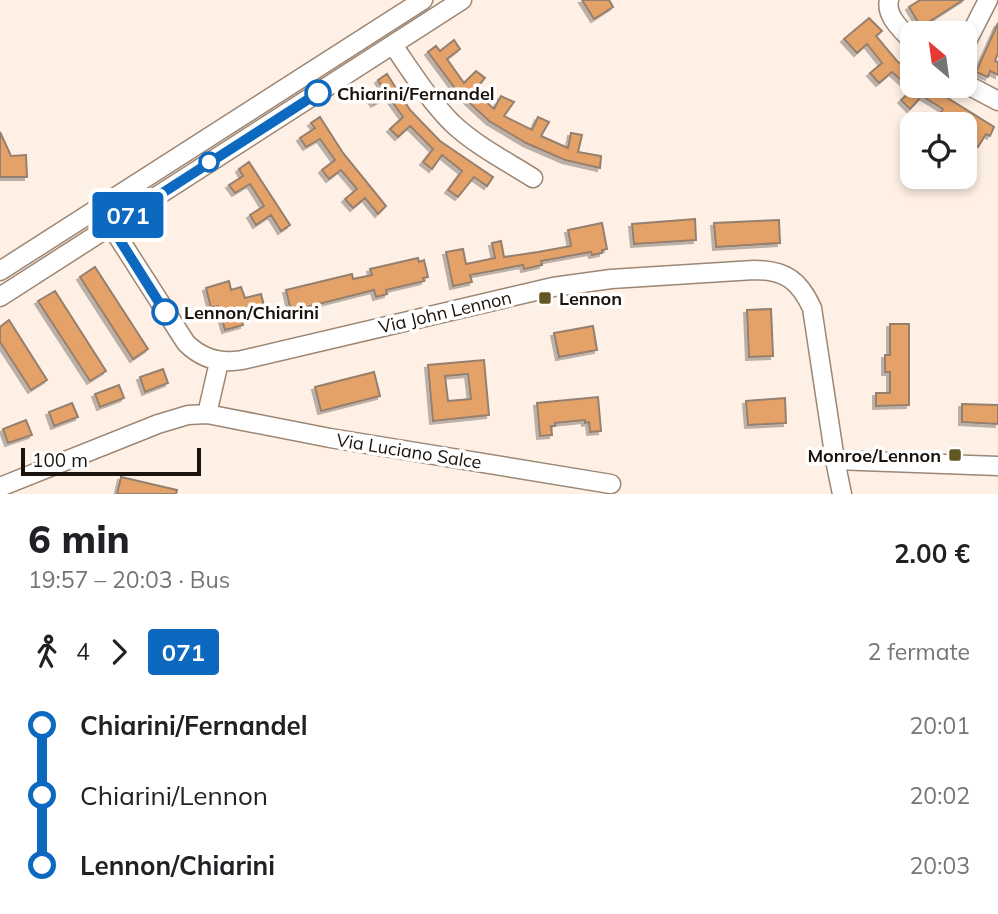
<!DOCTYPE html>
<html lang="it">
<head>
<meta charset="utf-8">
<style>
  body { margin:0; font-family:Mulish,sans-serif; background:#f6f6f6; color:#202124; height:100vh; display:flex; flex-direction:column; font-size:26px; white-space:nowrap }
  * { box-sizing:border-box; margin:0 }
  p { font-size:23px; color:#757577 }
  .icon { flex:none; width:38px; height:38px; fill:none; stroke:currentColor; stroke-width:2; stroke-linecap:round; stroke-linejoin:round }
  .map { position:relative; height:494px; overflow:hidden }
  .panel { display:flex; flex-direction:column; background:#fff; flex:1 }
  .panel>* { flex:none }
  .badge { padding:0 14px; border-radius:5px; font-size:24px; line-height:46px }
  .needle { width:46px; rotate:331deg }
  .controls { position:absolute; left:900px; top:21px; display:grid; gap:14px }
  .controls a { display:grid; place-items:center; width:77px; height:77px; border-radius:14px; background:#fff; box-shadow:0 4px 10px #0003; font-size:35px }
  .scale { position:absolute; left:21px; bottom:18px; width:180px; box-sizing:border-box; padding-left:7px; border:4px solid #1a120c; border-top:0; font-size:19px; line-height:24px; white-space:nowrap; color:#1a120c; -webkit-text-stroke:5px #fff; paint-order:stroke }
  .map>.badge { position:absolute; translate:-50% -50%; box-shadow:0 0 0 4px #fff }
  .legs { display:flex; align-items:center; gap:10px; height:77px; padding:0 28px; font-size:23px }
  .legs p { margin-inline-start:auto }
  .overview { display:flex; align-items:center; justify-content:space-between; height:119px; padding:0 28px }
  h1 { font-size:38px; font-weight:800; line-height:52px }
  ul { padding:0 28px; list-style:none }
  li { display:flex; align-items:center; gap:24px; height:70px; font-size:26px }
  li i { display:grid; place-items:center; width:10px; height:100%; margin:0 9px; background:currentColor }
  li i::after { content:''; width:18px; height:18px; margin:-9px; border:5px solid; border-radius:50%; background:#fff }
  li p { margin-inline-start:auto }
  li:first-child i { background:linear-gradient(#0000 50%,currentColor 0) }
  li:last-child i { background:linear-gradient(currentColor 50%,#0000 0) }
  .map>svg:first-child { display:block }
</style>
</head>
<body>
<div class="map">
<svg width="998" height="494" viewBox="0 0 998 494">
  <defs>
    <filter id="shadow"><feDropShadow dx="-3" dy="3" stdDeviation="0" flood-color="#0004"/></filter>
  </defs>
  <rect width="100%" height="100%" fill="#fef0e4"/>
  <path fill="#e5a267" stroke="#957f6e" stroke-width="2" fill-rule="evenodd" filter="url(#shadow)" d="M 582,0 L 609,0 L 613,7 L 594,19 Z
    M 920,0 L 963,0 L 921,27 L 909,7 Z
    M 869,18 L 882,31 L 876,36 L 897,61 L 912,73 L 912,86 L 931,86 L 930,87 L 994,127 L 990,136 L 986,134 L 978,147 L 967,141 L 975,127 L 953,115 L 947,124 L 934,124 L 943,109 L 922,96 L 910,109 L 901,100 L 912,90 L 892,72 L 879,83 L 870,73 L 882,63 L 867,44 L 857,53 L 844,39 Z
    M 998,23 L 998,53 L 995,61 L 998,62 L 998,75 L 990,71 L 988,77 L 976,72 Z
    M 454,40 L 460,49 L 447,59 L 464,83 L 476,71 L 485,78 L 474,91 L 494,109 L 501,96 L 514,102 L 504,116 L 532,130 L 538,117 L 549,122 L 541,136 L 568,148 L 571,133 L 582,135 L 578,152 L 601,156 L 600,168 L 565,160 L 526,143 L 489,121 L 457,91 L 428,52 L 436,46 L 440,51 Z
    M 387,74 L 410,110 L 440,141 L 493,177 L 487,186 L 474,177 L 458,197 L 448,190 L 462,171 L 442,155 L 432,169 L 423,162 L 433,149 L 410,126 L 398,137 L 390,129 L 403,117 L 388,96 L 374,104 L 368,95 L 382,87 L 378,80 Z
    M 320,117 L 343,153 L 386,206 L 378,214 L 365,198 L 353,208 L 345,199 L 357,189 L 341,170 L 329,179 L 322,170 L 335,160 L 320,139 L 306,147 L 300,138 L 315,128 L 311,123 Z
    M 0,132 L 11,156 L 26,155 L 27,177 L 0,177 Z
    M 249,162 L 290,225 L 281,231 L 271,215 L 256,225 L 250,215 L 264,206 L 250,184 L 235,193 L 229,185 L 243,176 L 239,169 Z
    M 695,219 L 696,240 L 634,244 L 632,224 Z
    M 779,220 L 780,243 L 716,247 L 714,223 Z
    M 602,223 L 607,249 L 602,250 L 602,253 L 592,255 L 591,252 L 541,261 L 542,265 L 524,269 L 523,265 L 470,275 L 472,282 L 453,286 L 446,252 L 463,249 L 466,264 L 495,258 L 492,243 L 501,241 L 504,257 L 538,252 L 571,246 L 568,230 Z
    M 418,258 L 419,262 L 424,260 L 428,277 L 423,278 L 424,281 L 386,290 L 387,294 L 376,297 L 374,290 L 291,311 L 286,290 L 352,274 L 353,279 L 372,275 L 370,269 Z
    M 95,267 L 148,349 L 133,359 L 80,277 Z
    M 229,281 L 231,290 L 241,287 L 245,298 L 261,294 L 266,313 L 242,320 L 243,325 L 225,330 L 218,306 L 211,308 L 206,288 Z
    M 55,291 L 106,371 L 90,381 L 38,301 Z
    M 771,309 L 773,356 L 749,357 L 747,310 Z
    M 9,320 L 47,380 L 31,390 L 0,342 L 0,327 Z
    M 890,324 L 909,324 L 909,405 L 876,406 L 876,393 L 890,393 L 890,372 L 885,372 L 885,355 L 890,355 Z
    M 593,326 L 597,350 L 559,357 L 554,333 Z
    M 484,360 L 489,415 L 433,421 L 428,365 ZM 468,374 L 471,399 L 448,401 L 445,376 Z
    M 163,369 L 168,383 L 145,392 L 140,377 Z
    M 374,372 L 380,396 L 321,411 L 315,387 Z
    M 119,385 L 124,398 L 100,407 L 95,394 Z
    M 598,397 L 601,431 L 590,432 L 589,422 L 585,423 L 585,420 L 555,423 L 555,426 L 551,426 L 552,435 L 540,436 L 537,403 Z
    M 785,398 L 786,423 L 748,425 L 746,401 Z
    M 72,403 L 78,417 L 54,426 L 49,412 Z
    M 962,404 L 998,405 L 998,424 L 962,422 Z
    M 26,420 L 32,435 L 8,443 L 3,429 Z
    M 121,477 L 177,490 L 176,494 L 117,494 Z"/>
  <g fill="none" stroke-linecap="round" stroke-linejoin="round">
    <g stroke="#9c8674" stroke-width="21">
      <path id="minor" d="M 889,0 C 885,16 902,30 912,41
        M 393,45 C 411,71 429,100 452,123 C 475,145 506,161 533,178
        M 964,47 L 988,0
        M 964,83 L 998,101
        M 111,226 L 186,343 C 202,359 220,364 242,360 L 553,287 L 611,279 L 754,270 C 785,270 799,280 812,308 L 835,460 L 842,494
        M 0,271 L 423,0
        M 0,297 L 462,0
        M 207,414 L 330,438 L 611,484
        M 835,460 L 998,466
        M 0,487 L 158,424 L 188,415 L 207,414 L 219,362"/>
    </g>
    <use href="#minor" stroke="#fff" stroke-width="18"/>
  </g>
  <g fill="none" stroke-linecap="round" stroke-linejoin="round">
    <g stroke="#fff" stroke-width="16">
      <path id="line-1" d="M 165,312 L 111,226 L 318,93"/>
    </g>
    <use href="#line-1" stroke="#0c69bf" stroke-width="10"/>
  </g>
  <g fill="#fff" stroke="#0c69bf" stroke-width="3.5">
    <circle cx="318" cy="93" r="12"/>
    <circle cx="209" cy="162" r="9"/>
    <circle cx="165" cy="312" r="12"/>
  </g>
  <g fill="#615824" stroke="#fff" stroke-width="2.5">
    <rect x="538" y="291" width="14" height="14" rx="3.5"/>
    <rect x="948" y="448" width="14" height="14" rx="3.5"/>
  </g>
  <g text-anchor="middle" dominant-baseline="central" stroke-width="7" stroke-linejoin="round" paint-order="stroke">
    <g font-size="18" font-weight="bold" fill="#1a120c" stroke="#fff" text-anchor="start">
      <text x="337" y="93">Chiarini/Fernandel</text>
      <text x="184" y="312">Lennon/Chiarini</text>
    </g>
    <g font-size="18" font-weight="bold" fill="#1a120c" stroke="#fff" text-anchor="start">
      <text x="559" y="298">Lennon</text>
      <text x="941" y="455" text-anchor="end">Monroe/Lennon</text>
    </g>
    <g font-size="18" fill="#1a120c" stroke="#fff">
      <text transform="translate(445 312) rotate(-13)">Via John Lennon</text>
      <text transform="translate(409 451) rotate(9)">Via Luciano Salce</text>
    </g>
  </g>
</svg>
<div class="controls">
<a><svg class="needle" viewBox="-14 -14 28 28"><path d="M0-13l5 13h-10z" fill="#e53935"/><path d="M0 13l5-13h-10z" fill="#757577"/></svg></a>
<a><svg class="icon" aria-label="locate" viewBox="0 0 24 24"><circle cx="12" cy="12" r="6"/><path d="M12 2v4M12 18v4M2 12h4M18 12h4"/></svg></a>
</div>
<div class="scale">100 m</div>
<b class="badge" style="left:128px;top:215px;background:#0c69bf;color:#fff">071</b>
</div>
<section class="panel">
<div class="overview"><div><h1>6 min</h1><p>19:57 – 20:03 · Bus</p></div><b>2.00 €</b></div>
<div class="legs"><svg class="icon" aria-label="walk" viewBox="0 0 24 24"><circle cx="13" cy="4" r="2"/><path d="M13 8l-2 6 4 7M11 14l-3 7M7 12l3-4h3l4 4"/></svg>4<svg class="icon" aria-label="forward" viewBox="0 0 24 24"><path d="M9 5l7 7-7 7"/></svg><b class="badge" style="background:#0c69bf;color:#fff">071</b><p>2 fermate</p></div>
<ul>
<li><i style="color:#0c69bf"></i><b>Chiarini/Fernandel</b><p>20:01</p></li>
<li><i style="color:#0c69bf"></i><span>Chiarini/Lennon</span><p>20:02</p></li>
<li><i style="color:#0c69bf"></i><b>Lennon/Chiarini</b><p>20:03</p></li>
</ul>
</section>
</body>
</html>
